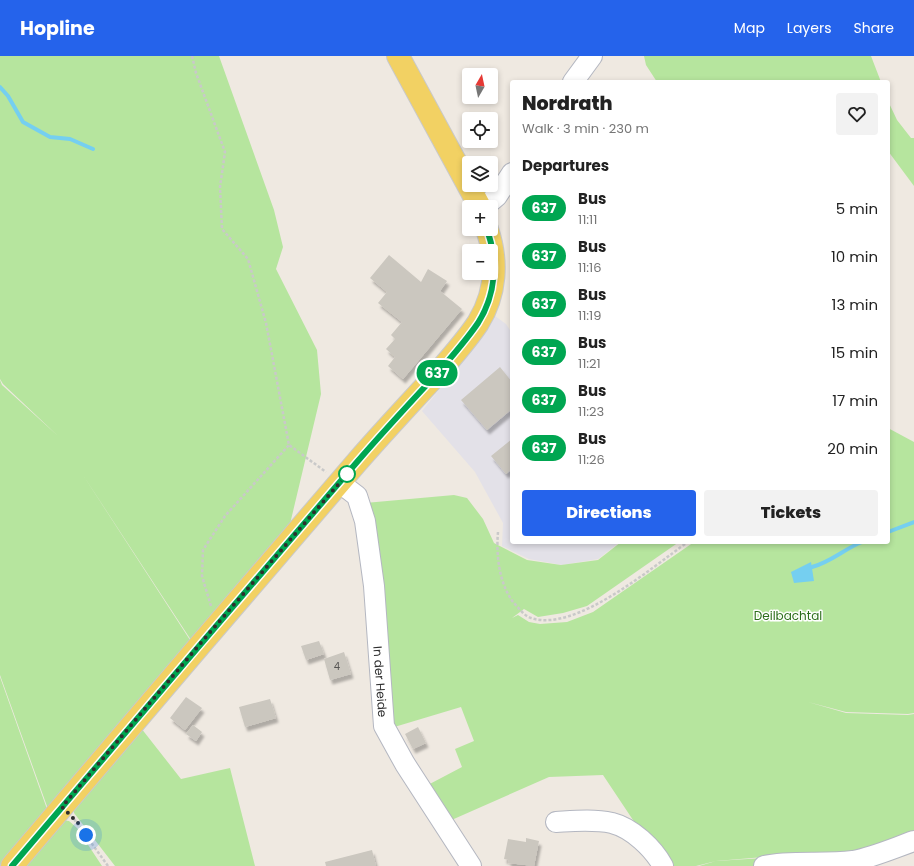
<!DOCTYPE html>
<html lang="en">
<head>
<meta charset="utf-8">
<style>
  body { margin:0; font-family:Poppins,sans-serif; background:#f2f2f2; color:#222; height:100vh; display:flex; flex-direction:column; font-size:15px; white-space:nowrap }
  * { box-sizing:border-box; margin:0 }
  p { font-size:13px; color:#767676 }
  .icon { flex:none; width:22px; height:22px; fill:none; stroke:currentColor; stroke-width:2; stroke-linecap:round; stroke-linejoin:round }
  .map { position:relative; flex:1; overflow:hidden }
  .side { position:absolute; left:510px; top:24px; width:380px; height:464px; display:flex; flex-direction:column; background:#fff; border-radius:4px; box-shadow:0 2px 6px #0003 }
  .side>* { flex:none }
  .badge { padding:0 8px; border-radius:13px; font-size:14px; line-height:26px }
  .needle { width:26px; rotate:9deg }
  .tools { position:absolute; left:462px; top:12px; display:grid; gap:8px }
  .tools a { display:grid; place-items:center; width:36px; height:36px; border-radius:4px; background:#fff; box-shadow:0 2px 6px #0003; font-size:20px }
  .you { position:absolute; width:20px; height:20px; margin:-10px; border:3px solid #fff; border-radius:50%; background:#1a73e8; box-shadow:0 0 0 6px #1a73e833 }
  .map>.badge { position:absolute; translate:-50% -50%; box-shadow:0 0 0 2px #fff }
  h2 { padding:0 12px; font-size:15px; line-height:36px }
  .round { display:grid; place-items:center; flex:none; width:42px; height:42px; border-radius:4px; background:#f2f2f2 }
  .headline { display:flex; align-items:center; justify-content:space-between; height:68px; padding:0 12px }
  h1 { font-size:19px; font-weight:800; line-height:30px }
  .button { display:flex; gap:8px; margin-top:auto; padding:8px 12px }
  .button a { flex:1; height:46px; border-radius:4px; background:#2563eb; color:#fff; font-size:16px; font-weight:800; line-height:46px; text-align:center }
  .button a+a { background:#f2f2f2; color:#222 }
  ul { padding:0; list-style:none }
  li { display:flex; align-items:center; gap:12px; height:48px; padding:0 12px }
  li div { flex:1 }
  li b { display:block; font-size:15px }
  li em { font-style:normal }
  li .badge { min-width:44px; font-weight:700; text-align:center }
  header { display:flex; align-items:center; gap:24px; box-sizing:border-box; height:56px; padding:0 20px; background:#2563eb; color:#fff }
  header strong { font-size:19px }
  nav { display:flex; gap:22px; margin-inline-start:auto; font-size:14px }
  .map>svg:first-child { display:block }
</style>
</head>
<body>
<header>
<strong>Hopline</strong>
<nav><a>Map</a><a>Layers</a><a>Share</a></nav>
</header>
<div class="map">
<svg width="914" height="810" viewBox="0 0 914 810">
  <defs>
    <filter id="shadow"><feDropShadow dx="2.5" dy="4.5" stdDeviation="1" flood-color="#0004"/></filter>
  </defs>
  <rect width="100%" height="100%" fill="#efe9e1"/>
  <path fill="#e3e1e8" d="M 495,260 L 506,268 L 512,277 L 512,486 L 620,486 L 598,503 L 562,509 L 529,503 L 502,490 L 503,467 L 475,416 L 422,355 L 485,277 Z"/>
  <path fill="#b6e59e" d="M 0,0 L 219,0 L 274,154 L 283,191 L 276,213 L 317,294 L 321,338 L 290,468 L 191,584 L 81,416 L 190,584 L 48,753 L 0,619 L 0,324 L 2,329 L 58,380 L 3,328 L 0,323 Z
    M 644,0 L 871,0 L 881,26 L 657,26 L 646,9 Z
    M 888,45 L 897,64 L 911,82 L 914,82 L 914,130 L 888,95 Z
    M 888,372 L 914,386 L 914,657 L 908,658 L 846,656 L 808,646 L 846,657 L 908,659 L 914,658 L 914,781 L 834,802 L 826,796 L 716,805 L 696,810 L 671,810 L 641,776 L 603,719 L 549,721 L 447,766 L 424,731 L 462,711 L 455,693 L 474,685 L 461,651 L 391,672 L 365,447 L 454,439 L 467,442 L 483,463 L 494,487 L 527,504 L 561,509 L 598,504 L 621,486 L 679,486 L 587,550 L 563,557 L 538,561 L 524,553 L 512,562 L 518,559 L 529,566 L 540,568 L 567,566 L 593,556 L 694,486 L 754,486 L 753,488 L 754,486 L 888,486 Z
    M 0,621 L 47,753 L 0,809 Z
    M 141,672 L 181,723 L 230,712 L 255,810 L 115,810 L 74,757 L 74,749 Z
    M 61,764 L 69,765 L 77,772 L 102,810 L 22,810 Z
    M 778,801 L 837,810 L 699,810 L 716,805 Z"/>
  <path fill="#75cff0" d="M 811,506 L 814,525 L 794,527 L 791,516 Z"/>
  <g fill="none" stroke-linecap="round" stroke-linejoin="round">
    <path stroke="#75cff0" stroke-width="4" d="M 0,31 L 8,40 L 23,66 L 50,81 L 70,83 L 93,93
      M 888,476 L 914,466
      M 812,511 C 831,506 844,493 862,486"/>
  </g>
  <path fill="#cbc7bf" filter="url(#shadow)" d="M 389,199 L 421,226 L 428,213 L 447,225 L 440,235 L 462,253 L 403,323 L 388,310 L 395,301 L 386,293 L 395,283 L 391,279 L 402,266 L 378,247 L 387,236 L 370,222 Z
    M 500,311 L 512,326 L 512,353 L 487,374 L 461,344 Z
    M 512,383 L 512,413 L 506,418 L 491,400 Z
    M 319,585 L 324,598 L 306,604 L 301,590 Z
    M 344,596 L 351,618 L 330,624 L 324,603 Z
    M 186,641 L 202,652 L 185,674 L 170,662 Z
    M 270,643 L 276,662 L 245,671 L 239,651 Z
    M 193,669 L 202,676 L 196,685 L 186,678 Z
    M 418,671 L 426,687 L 413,693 L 405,678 Z
    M 526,782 L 539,785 L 534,810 L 508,807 L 509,804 L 504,803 L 508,783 L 526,786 Z
    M 372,794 L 376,810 L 326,810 L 325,806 Z"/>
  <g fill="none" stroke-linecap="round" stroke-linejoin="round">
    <g stroke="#b4b7c1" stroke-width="22">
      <g id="minor">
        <path d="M 573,26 L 592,0"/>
        <path d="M 484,151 L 497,140 L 512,117"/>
        <path id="s1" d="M 340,427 L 357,440 L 365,465 L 374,530 L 384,670 L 405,708 L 471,810"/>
        <path d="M 556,766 C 574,765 593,763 612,767 C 632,772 653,792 663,810"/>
        <path d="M 764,810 C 793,804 823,809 853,805 C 874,801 894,792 914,785"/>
      </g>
    </g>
    <g stroke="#c9c9c9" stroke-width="24">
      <path id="major" d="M 398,0 L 480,151
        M 12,810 C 127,675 241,540 357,406 C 383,376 410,347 437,318 C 451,302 466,285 478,267 C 496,238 498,205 487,173"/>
    </g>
    <path stroke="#c9c9c9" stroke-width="2.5" stroke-dasharray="3 2" stroke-linecap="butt" d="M 192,0 L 196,17 L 225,96 L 220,131 L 222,173 L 248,203 L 266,267 L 289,389 L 326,416
      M 498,476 C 496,499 499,527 513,546 C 518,551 524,560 531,562 C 576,577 652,511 688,486
      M 211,550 L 202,520 L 203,494 L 225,460 L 289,389
      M 74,763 L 108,810"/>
    <use href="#minor" stroke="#fff" stroke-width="20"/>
    <use href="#major" stroke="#f2d163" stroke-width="22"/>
  </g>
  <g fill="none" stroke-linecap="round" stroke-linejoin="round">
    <g stroke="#fff" stroke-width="9">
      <path id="line" d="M 12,810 C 127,675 241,540 357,406 C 382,377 408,349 434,321 C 449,304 465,286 478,267 C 496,238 498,205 487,173"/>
    </g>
    <use href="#line" stroke="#00a651" stroke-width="6"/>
    <path stroke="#2e2e2e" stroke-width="4" stroke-dasharray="0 7.2" d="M 86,779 L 79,768 L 62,751 L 199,589 L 349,416 L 347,418"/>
  </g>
  <circle fill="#fff" stroke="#00a651" stroke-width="2" cx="347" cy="418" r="8"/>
  <g text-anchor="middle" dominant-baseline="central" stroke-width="3" stroke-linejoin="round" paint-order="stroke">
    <g font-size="10" fill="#555452">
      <text x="337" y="610">4</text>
    </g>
    <g font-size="12" fill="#2c6e1b" stroke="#fff">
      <text x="788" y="559">Deilbachtal</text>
    </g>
    <g font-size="12" fill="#2e2e2e" stroke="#fff">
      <text stroke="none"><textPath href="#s1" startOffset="209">In der Heide</textPath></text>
    </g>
  </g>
</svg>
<div class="tools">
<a><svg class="needle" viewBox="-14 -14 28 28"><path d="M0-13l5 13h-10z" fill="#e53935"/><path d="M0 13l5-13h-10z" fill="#767676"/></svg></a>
<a><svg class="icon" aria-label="locate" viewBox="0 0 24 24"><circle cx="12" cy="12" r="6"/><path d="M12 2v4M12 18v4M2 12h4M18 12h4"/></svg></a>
<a><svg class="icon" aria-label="layers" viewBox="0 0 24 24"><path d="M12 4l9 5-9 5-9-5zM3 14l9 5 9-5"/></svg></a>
<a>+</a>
<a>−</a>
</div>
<div class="you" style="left:86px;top:779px"></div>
<b class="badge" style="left:437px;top:317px;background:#00a651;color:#fff">637</b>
<section class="side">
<div class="headline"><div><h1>Nordrath</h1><p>Walk · 3 min · 230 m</p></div><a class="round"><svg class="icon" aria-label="heart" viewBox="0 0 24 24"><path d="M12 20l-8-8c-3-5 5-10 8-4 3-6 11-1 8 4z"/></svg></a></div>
<h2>Departures</h2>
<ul>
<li><span class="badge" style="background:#00a651;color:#fff">637</span><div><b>Bus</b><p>11:11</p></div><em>5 min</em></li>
<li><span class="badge" style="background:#00a651;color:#fff">637</span><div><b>Bus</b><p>11:16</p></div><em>10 min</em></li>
<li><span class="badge" style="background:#00a651;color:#fff">637</span><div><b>Bus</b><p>11:19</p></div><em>13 min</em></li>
<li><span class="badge" style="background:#00a651;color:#fff">637</span><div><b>Bus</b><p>11:21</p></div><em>15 min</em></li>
<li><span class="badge" style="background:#00a651;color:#fff">637</span><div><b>Bus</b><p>11:23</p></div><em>17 min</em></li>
<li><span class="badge" style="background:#00a651;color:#fff">637</span><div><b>Bus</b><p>11:26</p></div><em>20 min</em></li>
</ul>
<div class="button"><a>Directions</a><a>Tickets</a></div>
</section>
</div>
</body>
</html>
